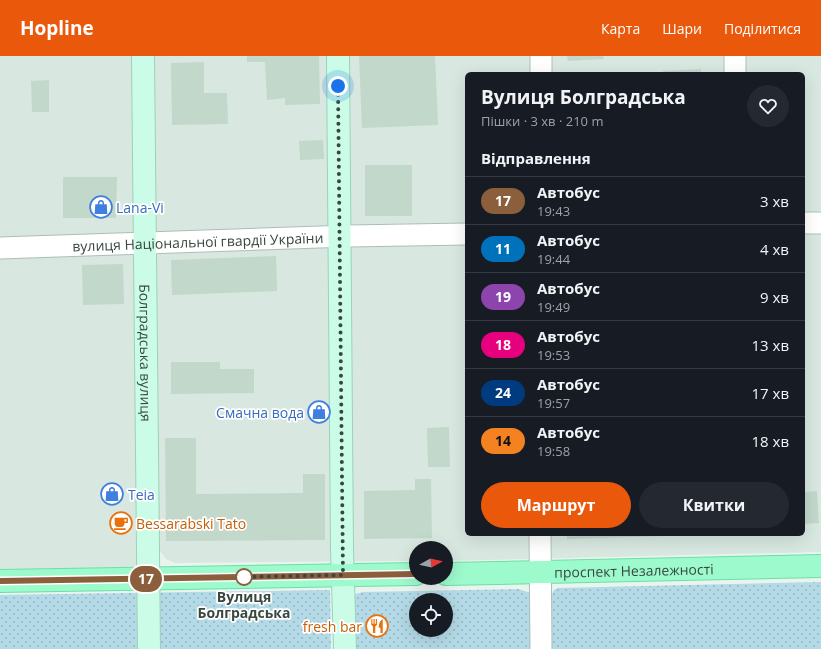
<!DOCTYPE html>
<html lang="uk">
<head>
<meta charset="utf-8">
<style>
  body { margin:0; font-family:"Open Sans",sans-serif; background:#242831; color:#f1f3f6; height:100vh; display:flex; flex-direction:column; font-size:15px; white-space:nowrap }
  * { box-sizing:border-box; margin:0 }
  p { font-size:13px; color:#9ea1a6 }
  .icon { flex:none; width:22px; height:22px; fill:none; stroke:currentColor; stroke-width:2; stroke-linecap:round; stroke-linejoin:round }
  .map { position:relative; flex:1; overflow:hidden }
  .side { position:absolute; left:465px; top:16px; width:340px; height:464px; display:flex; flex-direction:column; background:#171b24; border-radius:6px; box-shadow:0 4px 16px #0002 }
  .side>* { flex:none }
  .badge { padding:0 8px; border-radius:13px; font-size:14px; line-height:26px }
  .needle { width:26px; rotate:82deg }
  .fabs { position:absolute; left:409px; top:485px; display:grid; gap:8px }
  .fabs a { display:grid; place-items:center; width:44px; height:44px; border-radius:50%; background:#171b24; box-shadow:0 4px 16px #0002; font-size:20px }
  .you { position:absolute; width:20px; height:20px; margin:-10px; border:3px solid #fff; border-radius:50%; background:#1a73e8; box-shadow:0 0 0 6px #1a73e833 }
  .map>.badge { position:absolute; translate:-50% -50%; box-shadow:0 0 0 2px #fff }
  h2 { padding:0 16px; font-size:15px; line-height:36px }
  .round { display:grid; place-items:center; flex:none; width:42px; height:42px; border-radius:21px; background:#242831 }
  .head { display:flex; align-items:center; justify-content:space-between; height:68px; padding:0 16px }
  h1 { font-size:19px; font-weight:700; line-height:30px }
  .button { display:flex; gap:8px; margin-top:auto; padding:8px 16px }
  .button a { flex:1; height:46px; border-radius:24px; background:#ea580c; color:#fff; font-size:16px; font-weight:700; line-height:46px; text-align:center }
  .button a+a { background:#242831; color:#f1f3f6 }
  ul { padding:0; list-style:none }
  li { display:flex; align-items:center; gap:12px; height:48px; padding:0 16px; border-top:1px solid #363941 }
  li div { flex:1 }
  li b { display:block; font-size:15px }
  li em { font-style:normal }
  li .badge { min-width:44px; font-weight:700; text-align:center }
  header { display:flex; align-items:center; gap:24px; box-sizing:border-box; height:56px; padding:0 20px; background:#ea580c; color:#fff }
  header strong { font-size:19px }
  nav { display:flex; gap:22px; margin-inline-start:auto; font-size:14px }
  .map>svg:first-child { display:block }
</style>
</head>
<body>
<header>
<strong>Hopline</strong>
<nav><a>Карта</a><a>Шари</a><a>Поділитися</a></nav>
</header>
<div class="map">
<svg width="821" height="593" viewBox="0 0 821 593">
  <defs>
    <pattern id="park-dots" width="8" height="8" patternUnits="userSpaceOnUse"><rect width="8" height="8" fill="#b4dae7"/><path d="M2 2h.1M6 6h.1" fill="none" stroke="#93b3bd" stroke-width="1.8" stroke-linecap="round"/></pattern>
  </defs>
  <rect width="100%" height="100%" fill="#eaf4ef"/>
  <path fill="#d8e8e0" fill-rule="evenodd" d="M 0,0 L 821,0 L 821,496 L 446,505 L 446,492 L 416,492 L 416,505 L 175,507 L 166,503 L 156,490 L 149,523 L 0,525 ZM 467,18 L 803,18 L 803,478 L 467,478 Z"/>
  <path fill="url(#park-dots)" fill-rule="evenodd" d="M 821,526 L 821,593 L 551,593 L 551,540 L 554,534 L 558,532 Z
    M 518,533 L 531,537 L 537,593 L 353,593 L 352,539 L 363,536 ZM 416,544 L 446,544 L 446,574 L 416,574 Z
    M 330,534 L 331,593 L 0,593 L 0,539 Z"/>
  <path fill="#c2d8cb" d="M 247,0 L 319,0 L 320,48 L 285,49 L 285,42 L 267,44 L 265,6 L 247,6 Z
    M 359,0 L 435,0 L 438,69 L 362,72 Z
    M 567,0 L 603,0 L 604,3 L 568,5 Z
    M 204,6 L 204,37 L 227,37 L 228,68 L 172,69 L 171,7 Z
    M 701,13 L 701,18 L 663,18 L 663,15 Z
    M 49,24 L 49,56 L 32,56 L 31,25 Z
    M 323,84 L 324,103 L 300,104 L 299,85 Z
    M 365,109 L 412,109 L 412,160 L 365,160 Z
    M 63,121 L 117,121 L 116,162 L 63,162 Z
    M 276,200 L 277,235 L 172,239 L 171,204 Z
    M 123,208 L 124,248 L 83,249 L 82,209 Z
    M 171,306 L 220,306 L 220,313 L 254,313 L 254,337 L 171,338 Z
    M 449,371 L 450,411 L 428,411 L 427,372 Z
    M 165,382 L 196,382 L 196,438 L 303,437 L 303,418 L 325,418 L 325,484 L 166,485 Z
    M 415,423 L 431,423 L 432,482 L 364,483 L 364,435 L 415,434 Z
    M 817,435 L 819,467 L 803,468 L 803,436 Z
    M 567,478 L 697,478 L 697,479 L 567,483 Z"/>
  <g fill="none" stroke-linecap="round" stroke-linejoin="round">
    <g stroke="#acbfb5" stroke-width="23">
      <g id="minor">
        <path d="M 735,0 L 735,18"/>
        <path d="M 541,18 L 541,0"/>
        <path d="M 803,167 L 821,167"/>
        <path id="s1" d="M 0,192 L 349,180 L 467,178"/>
        <path d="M 540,478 L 541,593"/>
      </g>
    </g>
    <g stroke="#9bd2b9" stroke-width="24">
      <g id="secondary">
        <path id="s2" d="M 143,0 L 149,593"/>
        <path d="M 338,0 L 342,493 L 345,593"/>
      </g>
    </g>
    <g stroke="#6cdfa6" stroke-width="24">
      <g id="primary">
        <path id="s3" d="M 446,518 L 821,510"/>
        <path d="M 0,525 L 416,518"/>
      </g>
    </g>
    <use href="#minor" stroke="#fff" stroke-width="21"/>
    <use href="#secondary" stroke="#cbfce7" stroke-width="22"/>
    <use href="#primary" stroke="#9dfacd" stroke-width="22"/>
  </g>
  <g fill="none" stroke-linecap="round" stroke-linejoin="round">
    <g stroke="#fff" stroke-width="9">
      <path id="line" d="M 0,525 L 416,518"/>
    </g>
    <use href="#line" stroke="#8b5e3c" stroke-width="6"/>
    <path stroke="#38483f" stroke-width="4" stroke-dasharray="0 7.2" d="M 244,521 L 242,521 L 343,519 L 338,30"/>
  </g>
  <defs>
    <g id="shop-ring" transform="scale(1.15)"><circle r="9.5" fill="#fff" stroke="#3f7fe0" stroke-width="1.5"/><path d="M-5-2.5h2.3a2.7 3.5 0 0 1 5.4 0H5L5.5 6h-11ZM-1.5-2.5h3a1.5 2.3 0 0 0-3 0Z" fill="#3f7fe0"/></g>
    <g id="cafe-ring" transform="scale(1.15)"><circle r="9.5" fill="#fff" stroke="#e8710a" stroke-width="1.5"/><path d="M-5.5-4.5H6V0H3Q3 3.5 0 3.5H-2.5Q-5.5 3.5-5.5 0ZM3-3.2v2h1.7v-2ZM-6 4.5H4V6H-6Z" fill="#e8710a"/></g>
    <g id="restaurant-ring" transform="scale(1.15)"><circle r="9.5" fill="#fff" stroke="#e8710a" stroke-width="1.5"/><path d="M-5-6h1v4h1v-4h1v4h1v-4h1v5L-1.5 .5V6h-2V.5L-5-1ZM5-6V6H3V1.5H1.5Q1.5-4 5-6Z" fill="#e8710a"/></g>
  </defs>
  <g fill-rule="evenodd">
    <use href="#shop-ring" x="101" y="151"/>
    <use href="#shop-ring" x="319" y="356"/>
    <use href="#shop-ring" x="112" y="438"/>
    <use href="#cafe-ring" x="121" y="467"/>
    <use href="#restaurant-ring" x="377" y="570"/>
  </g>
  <circle fill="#fff" stroke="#8b5e3c" stroke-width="2" cx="244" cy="521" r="8"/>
  <g text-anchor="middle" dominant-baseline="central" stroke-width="3.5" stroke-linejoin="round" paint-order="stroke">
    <g font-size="14" fill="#366cbe" stroke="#fff" text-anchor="start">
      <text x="116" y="151">Lana-Vi</text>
      <text x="304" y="356" text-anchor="end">Смачна вода</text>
      <text x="128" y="438">Teia</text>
    </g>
    <g font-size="14" fill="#38483f" stroke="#fff">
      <text stroke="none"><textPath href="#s1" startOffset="198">вулиця Національної гвардії України</textPath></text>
      <text stroke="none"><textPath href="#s2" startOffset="297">Болградська вулиця</textPath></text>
      <text stroke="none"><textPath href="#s3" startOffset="188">проспект Незалежності</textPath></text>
    </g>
    <g font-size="14" fill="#c56008" stroke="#fff" text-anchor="start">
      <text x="136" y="467">Bessarabski Tato</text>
      <text x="362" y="570" text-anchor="end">fresh bar</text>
    </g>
    <g font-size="14" font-weight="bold" fill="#38483f" stroke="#fff">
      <text x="244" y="540">Вулиця<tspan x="244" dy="16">Болградська</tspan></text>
    </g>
  </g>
</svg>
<div class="fabs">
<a><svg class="needle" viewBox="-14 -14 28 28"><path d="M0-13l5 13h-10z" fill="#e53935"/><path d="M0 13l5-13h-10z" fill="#9ea1a6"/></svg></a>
<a><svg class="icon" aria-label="locate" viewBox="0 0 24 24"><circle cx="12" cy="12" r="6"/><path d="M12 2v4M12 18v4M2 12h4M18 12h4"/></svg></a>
</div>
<div class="you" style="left:338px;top:30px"></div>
<b class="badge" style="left:146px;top:523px;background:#8b5e3c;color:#fff">17</b>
<section class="side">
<div class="head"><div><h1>Вулиця Болградська</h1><p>Пішки · 3 хв · 210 m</p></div><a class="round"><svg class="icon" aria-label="heart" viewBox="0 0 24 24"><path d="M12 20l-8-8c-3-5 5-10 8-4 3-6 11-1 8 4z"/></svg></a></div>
<h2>Відправлення</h2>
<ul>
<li><span class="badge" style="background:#8b5e3c;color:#fff">17</span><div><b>Автобус</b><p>19:43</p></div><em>3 хв</em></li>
<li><span class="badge" style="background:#0072bc;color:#fff">11</span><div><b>Автобус</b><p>19:44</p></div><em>4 хв</em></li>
<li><span class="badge" style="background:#8e44ad;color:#fff">19</span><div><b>Автобус</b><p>19:49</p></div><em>9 хв</em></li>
<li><span class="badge" style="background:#e6007e;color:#fff">18</span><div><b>Автобус</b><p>19:53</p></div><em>13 хв</em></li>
<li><span class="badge" style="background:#003b80;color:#fff">24</span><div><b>Автобус</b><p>19:57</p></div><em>17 хв</em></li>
<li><span class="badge" style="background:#f58220;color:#111">14</span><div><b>Автобус</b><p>19:58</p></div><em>18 хв</em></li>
</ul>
<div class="button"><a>Маршрут</a><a>Квитки</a></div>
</section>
</div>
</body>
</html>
